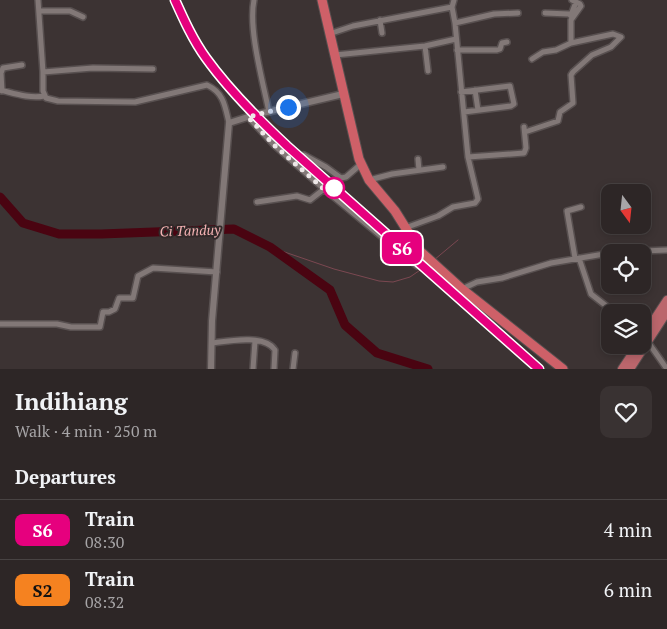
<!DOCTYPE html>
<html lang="en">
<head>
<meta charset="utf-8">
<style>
  body { margin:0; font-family:"PT Serif",serif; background:#393232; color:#f1f3f6; height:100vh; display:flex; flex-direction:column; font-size:19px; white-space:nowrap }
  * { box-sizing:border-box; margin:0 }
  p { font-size:16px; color:#a7a5a7 }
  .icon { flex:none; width:28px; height:28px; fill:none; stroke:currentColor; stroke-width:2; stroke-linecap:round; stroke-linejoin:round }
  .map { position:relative; height:369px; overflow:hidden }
  .details { display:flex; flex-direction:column; background:#2d2626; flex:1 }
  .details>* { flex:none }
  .badge { padding:0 10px; border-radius:8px; font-size:18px; line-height:32px }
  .needle { width:32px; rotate:165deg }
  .buttons { position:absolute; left:601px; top:184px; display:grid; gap:10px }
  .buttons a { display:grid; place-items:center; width:50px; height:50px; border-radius:10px; background:#2d2626; box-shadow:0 2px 8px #0003,0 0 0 1px #484343; font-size:25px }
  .you { position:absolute; width:25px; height:25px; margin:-12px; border:4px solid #fff; border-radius:50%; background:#1a73e8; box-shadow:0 0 0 8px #1a73e833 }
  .map>.badge { position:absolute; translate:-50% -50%; box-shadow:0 0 0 2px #fff }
  h2 { padding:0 15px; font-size:19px; line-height:45px }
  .round { display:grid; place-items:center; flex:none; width:52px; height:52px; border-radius:10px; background:#393232 }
  .summary { display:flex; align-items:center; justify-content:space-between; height:85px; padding:0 15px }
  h1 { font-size:24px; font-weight:700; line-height:38px }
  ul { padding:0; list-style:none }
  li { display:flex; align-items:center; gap:15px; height:60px; padding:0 15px; border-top:1px solid #484343 }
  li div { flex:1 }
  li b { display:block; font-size:19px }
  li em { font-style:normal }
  li .badge { min-width:55px; font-weight:700; text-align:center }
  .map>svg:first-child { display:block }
</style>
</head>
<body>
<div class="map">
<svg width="667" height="369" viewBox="0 0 667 369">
  <rect width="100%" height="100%" fill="#3c3333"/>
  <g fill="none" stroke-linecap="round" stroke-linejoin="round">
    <path stroke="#7b4851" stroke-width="1" d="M 270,247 L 334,269 L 379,281 L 393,282 L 410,277 L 429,264
      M 434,260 L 458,240"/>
    <path stroke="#4a0411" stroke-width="9" d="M 0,197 L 23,223 L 59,234 L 101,234 L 234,229 L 270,247 L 330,290 L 345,325 L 377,353 L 428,369"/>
    <g stroke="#585050" stroke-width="8">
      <path id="minor" d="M 38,0 L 43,72 L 43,91 L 46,98 L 58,101 L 135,102 L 207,85 C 224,93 225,106 229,123
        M 254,0 C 248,29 263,82 269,112
        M 39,11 L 70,11 L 83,17
        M 545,13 L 569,14 L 572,17
        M 571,15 L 576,2
        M 380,20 L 382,33
        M 455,23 L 494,14 L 518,13
        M 329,34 L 353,26 L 452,7
        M 571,43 L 571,20 L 581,6 L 580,4 L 572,0
        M 425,46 L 428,71
        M 457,50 L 497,50 L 500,49 L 502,43 L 507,42
        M 335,55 L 425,46 L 456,39
        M 43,72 L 93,68 L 153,69
        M 0,90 C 13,93 30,99 44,96
        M 475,90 L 478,110
        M 2,91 L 1,73 L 3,68 L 22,65
        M 461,92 L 510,86 L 514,104 L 511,106 L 464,112
        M 248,117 L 274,145 L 324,189 L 310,200 L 297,196 L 257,202
        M 525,132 L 558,121 L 560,112 L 573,103 L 571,75 L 573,72 L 592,55 L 611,47 L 621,37 L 613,34 L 571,43 L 556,50 L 543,52 L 532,59
        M 304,155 L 326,167 L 341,178 L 346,177 L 361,164
        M 468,157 L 524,153 L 526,148 L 524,127
        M 418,159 L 419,170
        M 369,180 L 392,174 L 443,167
        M 324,189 L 417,266 L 422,261 L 418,256 L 420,251
        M 405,228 L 438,216 L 453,207 L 475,203 L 478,199 L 468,157 L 455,23 L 452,7 L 454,0
        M 618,252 L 667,250
        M 575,258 L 567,211 L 581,207
        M 579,258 L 591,294 L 614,312
        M 462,289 L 477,282 L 502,278 L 551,263 L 610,253
        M 0,324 L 57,324 L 71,327 L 100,327 L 103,312 L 109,312 L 115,309 L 119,298 L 133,298 L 138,276 L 153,268 L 217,272
        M 648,342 L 667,369
        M 212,343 C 228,341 265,334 275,350 L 274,369
        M 253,369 L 255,341
        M 293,369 L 295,353"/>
    </g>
    <g stroke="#585050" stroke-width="9">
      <path id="tertiary" d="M 211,369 L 212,321 L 229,123 L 254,115 L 343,94"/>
    </g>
    <g stroke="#585050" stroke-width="10">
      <path id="primary" d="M 642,338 L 667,300
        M 622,369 L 638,345
        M 630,369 L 667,312"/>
    </g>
    <g stroke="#585050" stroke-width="11">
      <path id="trunk" d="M 322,0 L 359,159 L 369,180 L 395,211 L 420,251 L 462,289 L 563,369"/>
    </g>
    <use href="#minor" stroke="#827877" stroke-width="5"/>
    <use href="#tertiary" stroke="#827877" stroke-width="6"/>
    <use href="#primary" stroke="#bb666c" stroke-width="8"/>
    <use href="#trunk" stroke="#ce6068" stroke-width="9"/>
    <g stroke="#d9d2d2" stroke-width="3">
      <path id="rail" d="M 175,0 C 184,20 193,40 206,58 C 229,90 258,119 287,146 L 539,369"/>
    </g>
    <use href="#rail" stroke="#322929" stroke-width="1" stroke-dasharray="4" stroke-linecap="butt"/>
  </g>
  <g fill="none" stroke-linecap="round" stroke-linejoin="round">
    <g stroke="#fff" stroke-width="11">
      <path id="line" d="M 175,0 C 184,20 193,40 206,58 C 229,90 258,119 287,146 L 539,369"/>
    </g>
    <use href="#line" stroke="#e6007e" stroke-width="8"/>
    <path stroke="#ede7e7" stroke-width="5" stroke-dasharray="0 9" d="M 288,107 L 248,117 L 274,145 L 334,198 L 334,188"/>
  </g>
  <circle fill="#fff" stroke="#e6007e" stroke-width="2.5" cx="334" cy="188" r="10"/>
  <g text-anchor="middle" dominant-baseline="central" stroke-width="4" stroke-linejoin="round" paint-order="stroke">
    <g font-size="14" font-style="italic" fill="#f5b3b4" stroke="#322929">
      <text transform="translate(190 230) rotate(-2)">Ci Tanduy</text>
    </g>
  </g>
</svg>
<div class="buttons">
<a><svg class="needle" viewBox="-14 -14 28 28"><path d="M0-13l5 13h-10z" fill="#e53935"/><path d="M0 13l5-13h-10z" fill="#a7a5a7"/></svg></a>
<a><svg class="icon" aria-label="locate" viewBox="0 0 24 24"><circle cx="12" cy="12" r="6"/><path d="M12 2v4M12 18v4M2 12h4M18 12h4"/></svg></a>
<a><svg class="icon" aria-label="layers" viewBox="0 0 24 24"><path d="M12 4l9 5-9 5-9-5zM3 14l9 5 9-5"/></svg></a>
</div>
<div class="you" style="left:288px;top:107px"></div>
<b class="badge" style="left:402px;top:248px;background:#e6007e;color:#fff">S6</b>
</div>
<section class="details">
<div class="summary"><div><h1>Indihiang</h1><p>Walk · 4 min · 250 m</p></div><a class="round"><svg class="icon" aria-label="heart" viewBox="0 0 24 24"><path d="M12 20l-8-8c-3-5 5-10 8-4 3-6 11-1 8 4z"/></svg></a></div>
<h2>Departures</h2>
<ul>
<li><span class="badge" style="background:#e6007e;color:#fff">S6</span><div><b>Train</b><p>08:30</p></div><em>4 min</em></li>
<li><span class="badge" style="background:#f58220;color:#111">S2</span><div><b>Train</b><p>08:32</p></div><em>6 min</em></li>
</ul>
</section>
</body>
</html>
